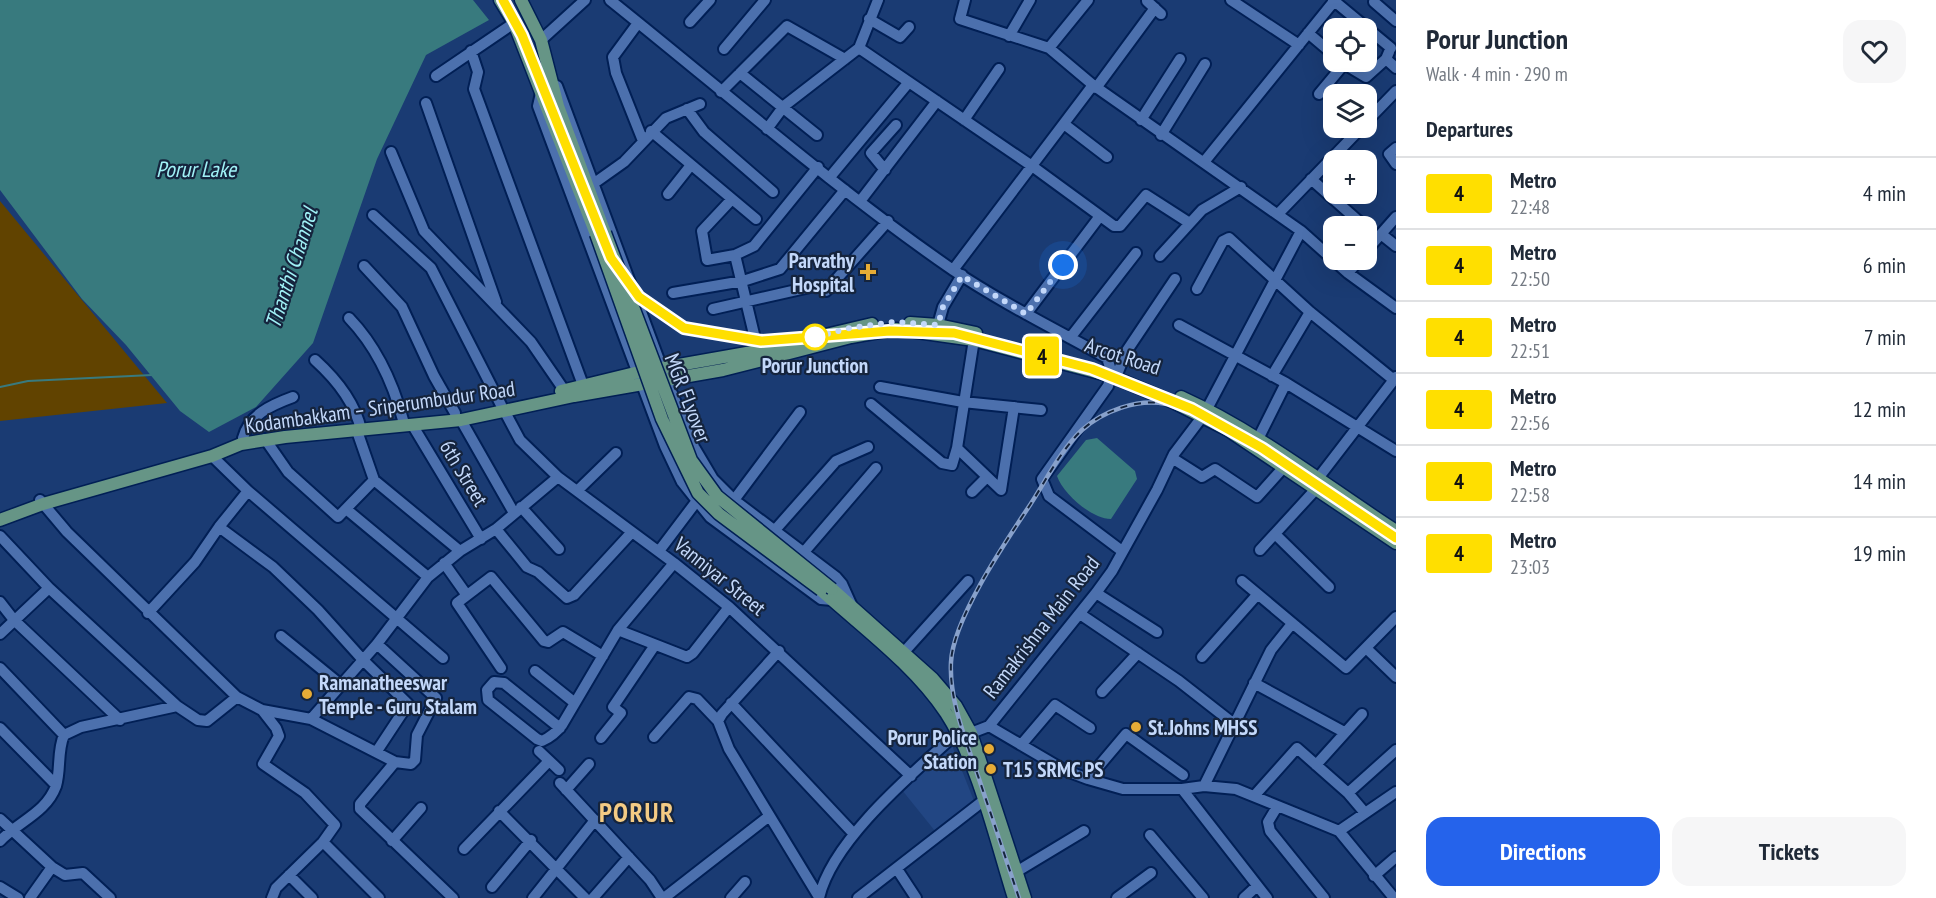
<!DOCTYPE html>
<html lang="en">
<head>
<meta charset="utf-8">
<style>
  body { margin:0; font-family:"PT Sans Narrow",sans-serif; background:#f6f6f7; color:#1f2937; height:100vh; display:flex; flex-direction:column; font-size:22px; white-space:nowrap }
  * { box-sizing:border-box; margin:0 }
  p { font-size:20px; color:#747a83 }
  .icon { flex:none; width:33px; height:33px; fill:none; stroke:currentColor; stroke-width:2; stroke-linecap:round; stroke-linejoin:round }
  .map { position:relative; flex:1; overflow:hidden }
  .details { display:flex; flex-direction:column; background:#fff; width:540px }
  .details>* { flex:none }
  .badge { padding:0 12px; border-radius:4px; font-size:21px; line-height:39px }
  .controls { position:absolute; left:1323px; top:18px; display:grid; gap:12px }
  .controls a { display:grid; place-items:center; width:54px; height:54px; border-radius:12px; background:#fff; box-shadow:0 6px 24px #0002; font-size:30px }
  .you { position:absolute; width:30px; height:30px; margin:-15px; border:4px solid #fff; border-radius:50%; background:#1a73e8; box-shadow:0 0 0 9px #1a73e833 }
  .map>.badge { position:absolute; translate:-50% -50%; box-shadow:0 0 0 3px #fff }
  h2 { padding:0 30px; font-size:22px; line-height:54px }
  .round { display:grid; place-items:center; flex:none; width:63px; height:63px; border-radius:18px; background:#f6f6f7 }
  .overview { display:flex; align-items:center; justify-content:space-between; height:102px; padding:0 30px }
  h1 { font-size:28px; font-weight:700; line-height:45px }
  .button { display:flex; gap:12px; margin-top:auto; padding:12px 30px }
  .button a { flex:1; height:69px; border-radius:18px; background:#2563eb; color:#fff; font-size:24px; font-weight:700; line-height:69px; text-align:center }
  .button a+a { background:#f6f6f7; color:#1f2937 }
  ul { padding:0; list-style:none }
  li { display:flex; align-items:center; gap:18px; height:72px; padding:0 30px; border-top:2px solid #e0e1e3 }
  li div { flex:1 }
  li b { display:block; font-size:22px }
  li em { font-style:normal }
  li .badge { min-width:66px; font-weight:700; text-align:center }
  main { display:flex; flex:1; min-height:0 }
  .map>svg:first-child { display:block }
</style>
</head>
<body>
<main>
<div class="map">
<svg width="1396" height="898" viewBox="0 0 1396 898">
  <rect width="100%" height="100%" fill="#1a3b73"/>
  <path fill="#224683" d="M 951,743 L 974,801 L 935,831 L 902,790 Z"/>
  <path fill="#614300" d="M 0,201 L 167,403 L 0,421 Z"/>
  <path fill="#387a7e" d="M 0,0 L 473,0 L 489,20 L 426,55 L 377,159 L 313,343 L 256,407 L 209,432 L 180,411 L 126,345 L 82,299 L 0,190 Z
    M 1097,438 L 1135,471 L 1137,479 L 1111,519 C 1092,519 1063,494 1057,476 L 1086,440 Z"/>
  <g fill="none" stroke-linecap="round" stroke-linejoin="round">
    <path stroke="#387a7e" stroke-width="2" d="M 0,387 L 28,381 L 152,375"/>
    <g stroke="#011f55" stroke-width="14">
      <path id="minor" d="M 610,0 C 724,91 833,187 953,270 C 1002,303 1055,329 1107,358 L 1111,370
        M 965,0 L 960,19 L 1049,48
        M 1231,0 L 1299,45
        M 1333,0 L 1391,48
        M 1147,1 L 1161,14
        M 1374,2 L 1396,21
        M 869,19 L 900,37 L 909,27
        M 690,22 L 710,0
        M 638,23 L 613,57 L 616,73 L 643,141
        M 1308,33 L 1334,55
        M 1009,36 L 1030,0
        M 541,40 L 585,0
        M 859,48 L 1032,166 L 1114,226 L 1120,226 L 1146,195 L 1188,222
        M 724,49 L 765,0
        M 471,51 L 478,72 L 474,89 L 583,385
        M 1389,52 L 1386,59 L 1396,68
        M 1341,62 L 1366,77 L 1386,59
        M 740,73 L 817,135
        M 436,76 L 514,23
        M 1093,85 L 1301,231 L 1348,273 L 1396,308
        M 557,86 L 666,379 L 694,447 L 713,479 L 734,500 L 836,577 L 842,584 L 851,604
        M 1096,88 L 1155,8
        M 721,92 L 787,26 L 845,59
        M 541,93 L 538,106 L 665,446 L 682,482 L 710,517 L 821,599 L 832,600
        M 1319,94 L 1344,64
        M 426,103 L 496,302
        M 687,109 L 704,132 L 773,192
        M 964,120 L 999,69
        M 1141,120 L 1180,59
        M 1366,122 L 1396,91
        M 1064,124 L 1107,157
        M 767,129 L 784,106 L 859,48 L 878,0
        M 651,131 L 756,219
        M 1161,135 L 1205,64
        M 1396,148 L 1389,154 L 1396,164
        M 391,152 L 424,231 L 531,342 L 564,390
        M 1204,162 L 1335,0
        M 885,170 L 871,153 L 896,125
        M 830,177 L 909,82
        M 1311,179 L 1364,226
        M 593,184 L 624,162 L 666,118 L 700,104
        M 1366,188 L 1371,193
        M 668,194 L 691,165
        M 732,199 L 702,231 L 707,260 L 735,255 L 754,246 L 818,167
        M 861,200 L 937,101
        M 1278,214 L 1361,128
        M 373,215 L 431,268 L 501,405
        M 1381,234 L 1396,246
        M 1366,251 L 1396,217
        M 735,255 L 758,351
        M 1160,256 L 1202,210 L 1241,187
        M 364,266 L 402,307 L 434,376 L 455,413
        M 953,270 L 1093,85 L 1049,48 L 1088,0
        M 1348,273 L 1359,260
        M 1197,289 L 1223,241 L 1229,238 L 1310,312 L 1394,380
        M 826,291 L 888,221
        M 673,293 L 743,281 L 780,269 L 845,190
        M 713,309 L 810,287
        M 1026,314 L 1100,216
        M 349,318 C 376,346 393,383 403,420
        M 1179,325 L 1286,383 L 1396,451
        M 936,332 L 943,307 L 962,275
        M 1070,338 L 1136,253
        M 315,360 C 336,379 355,402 361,430
        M 1118,372 L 1126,352 L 1175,279
        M 1111,376 L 1108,386 L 1042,479 L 1049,496 L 1122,551
        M 1272,376 L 1310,312
        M 880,387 L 963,402 L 1041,410
        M 871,404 L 942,463 L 952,465 L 957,448 L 975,333
        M 1207,409 L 1301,231
        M 505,412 L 520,440 L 558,477 L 674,563 L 729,607 L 911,776
        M 461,420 L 514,513
        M 413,426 L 481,539
        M 357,431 L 374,480 L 460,551
        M 243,438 C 249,415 271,405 293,397
        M 265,439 L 288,472 L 338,517 L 374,480
        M 1258,439 L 1286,383
        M 957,448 L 1001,490 L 1014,407
        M 212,456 L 248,491 L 443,658
        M 1172,458 L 1202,477 L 1215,469 L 1257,497 L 1284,467
        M 1319,477 L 1396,377
        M 248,491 L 219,527 L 273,567 L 318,610 L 363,660 L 408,704 L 377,751
        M 577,491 L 616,453
        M 972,492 L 987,477
        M 40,500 L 67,532 L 237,697 L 262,710 L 311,719 L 395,762 L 411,764 L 415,760 L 417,735 L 436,698 L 377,644
        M 734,500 L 800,412
        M 521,507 L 559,549
        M 346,509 L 428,577
        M 496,529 L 527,567 L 538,572 L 567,598 L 574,595 L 632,532
        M 775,530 L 836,461 L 868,447
        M 1275,534 L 1329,587
        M 0,536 L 49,588 L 177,706 L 198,720 L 207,721 L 237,697
        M 1260,550 L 1316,489
        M 659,551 L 696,502
        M 804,552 L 876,468
        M 444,563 L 466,594
        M 1242,581 L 1346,668 L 1396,617
        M 1096,593 L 1157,632
        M 0,602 L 14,620 L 120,720
        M 148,613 L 195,562 L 219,527
        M 1080,614 L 1179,681 L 1234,724
        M 618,630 L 687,657 L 693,653 L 729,607
        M 0,634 L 49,588
        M 281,636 L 341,685
        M 1367,649 L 1396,677
        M 779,651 L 722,714 L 718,721 L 729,749 L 819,897
        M 904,652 L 968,581
        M 1202,657 L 1257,595
        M 0,668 L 64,735
        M 501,668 L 457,603 L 491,577 L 544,641 L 548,642 L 563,632 L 603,656
        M 535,671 L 575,703
        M 1254,683 L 1344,732
        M 1102,692 L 1138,653
        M 731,703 L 854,834
        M 262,710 L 276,728 L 279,736 L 263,764 L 305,793 L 335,825 L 323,842 L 276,888 L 272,898
        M 311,719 L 377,644 L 428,577 L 460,551 L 496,529 L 558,477
        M 989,726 L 1064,770 L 1088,779 L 1123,789 L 1182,789 L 1204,786 L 1236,789 L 1339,831
        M 0,728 L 56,785
        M 560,728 L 504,683 L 494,682 L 487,690 L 488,700 L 537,739 L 542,741 C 551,737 556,733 562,725 L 618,630 L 674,563
        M 971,733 L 989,726 L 1096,593 L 1112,571 L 1157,490 L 1174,454 L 1202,417
        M 654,737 L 689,697 L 697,699 L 718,721
        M 601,738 L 621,713 L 613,707 L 655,645
        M 1021,745 L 1055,705 L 1090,728
        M 539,751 L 559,770
        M 395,762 L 360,804 L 360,809 L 453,898
        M 1316,765 L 1362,714
        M 1088,779 L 1126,734 L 1183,775
        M 560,783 L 650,880 L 662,898
        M 1204,786 L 1271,650 L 1291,625
        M 1182,789 L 1267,898
        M 566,790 L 589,764
        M 1348,793 L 1396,750
        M 1255,795 L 1297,748 L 1348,793 L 1365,813
        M 1277,807 L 1268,822 L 1270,831 L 1324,898
        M 499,811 L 585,898
        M 0,819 L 52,867 L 65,875 L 83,873 L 110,898
        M 1339,831 L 1394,898
        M 1339,831 L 1396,792
        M 1150,835 L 1203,898
        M 0,841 C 19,821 46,813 56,786 C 61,769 57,751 64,735 L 81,727 L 177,706
        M 392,841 L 421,808
        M 323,842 L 379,898
        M 464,849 L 549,761
        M 897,869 L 916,898
        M 1016,872 L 1084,831
        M 289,875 L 312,898
        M 1374,876 L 1396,857
        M 0,887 L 18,898
        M 492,887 L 531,840
        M 30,898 L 52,867
        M 533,898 L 595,820
        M 593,898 L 629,857
        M 664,898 L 768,817
        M 731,898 L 745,882
        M 819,898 C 832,840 913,773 957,733
        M 858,898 L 983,801
        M 1117,898 L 1151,873
        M 1244,898 L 1257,886"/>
    </g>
    <g stroke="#011f55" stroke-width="15">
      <path id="major" d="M 500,0 L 514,23 L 596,234
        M 521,0 L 541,40 L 558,106 L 605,233
        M 910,323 L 938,325 L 976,333
        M 561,391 L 639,372 L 758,351 L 872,324
        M 1181,397 C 1258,432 1325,485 1396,531
        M 0,520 L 43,504 L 212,456 L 241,444 L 285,437 L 461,420 L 574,396 L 723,370 L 851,337 L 896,329 L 974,340 L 1111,376 L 1173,402 L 1228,430 L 1396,543
        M 832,589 L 932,678 L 956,706 L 971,733 L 1025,898
        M 821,590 C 863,628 914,665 946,713 C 978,762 996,841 1014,898"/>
    </g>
    <use href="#minor" stroke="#4c70ad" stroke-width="10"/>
    <use href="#major" stroke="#669586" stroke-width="12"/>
    <g stroke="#88a1cb" stroke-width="4.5">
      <path id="rail" d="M 503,0 L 522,35 L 611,258 L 639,296 L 684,328 L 761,341 L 890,331 L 954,333 L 1092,369 L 1192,409 L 1262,448 L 1396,538
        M 1019,898 C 1005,856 991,814 977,773 C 965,738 949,699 951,662 C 953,619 1006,541 1030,505 C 1047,479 1060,451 1082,430 C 1103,411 1138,398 1166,404"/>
    </g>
    <use href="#rail" stroke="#15243d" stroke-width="2" stroke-dasharray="7" stroke-linecap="butt"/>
    <g stroke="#011f55" stroke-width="15" stroke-linecap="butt">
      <path id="major-bridge" d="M 605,233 L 691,460 L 717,496 L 832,589
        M 596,234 L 662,419 L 698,493 L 719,514 L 821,590"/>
    </g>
    <use href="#major-bridge" stroke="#669586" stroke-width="12"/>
  </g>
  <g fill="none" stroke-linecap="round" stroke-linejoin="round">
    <g stroke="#fff" stroke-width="14">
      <path id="line" d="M 503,0 L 522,35 L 611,258 L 639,297 L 684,328 L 761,341 L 890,331 L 954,333 L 1092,369 L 1192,409 L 1262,448 L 1396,538"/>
    </g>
    <use href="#line" stroke="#ffdf00" stroke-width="9"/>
    <path stroke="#c3d8fa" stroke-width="6" stroke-dasharray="0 10.8" d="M 815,337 L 811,338 L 850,328 L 894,322 L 938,325 L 943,307 L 962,276 L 1026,314 L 1063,265"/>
  </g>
  <g fill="#e7ac36" stroke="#15243d" stroke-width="2">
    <path d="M865 263h6v6h6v6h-6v6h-6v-6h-6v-6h6z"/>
    <circle cx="307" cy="694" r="6"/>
    <circle cx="1136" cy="727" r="6"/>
    <circle cx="989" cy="749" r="6"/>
    <circle cx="991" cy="769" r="6"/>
  </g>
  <circle fill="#fff" stroke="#ffdf00" stroke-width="3" cx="815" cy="337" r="12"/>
  <g text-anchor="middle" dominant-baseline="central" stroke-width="4.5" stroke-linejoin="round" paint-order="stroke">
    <g font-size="21" font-weight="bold" fill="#c3d8fa" stroke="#15243d" text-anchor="start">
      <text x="854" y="260" text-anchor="end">Parvathy<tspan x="854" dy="24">Hospital</tspan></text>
      <text x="319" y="682">Ramanatheeswar<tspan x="319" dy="24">Temple - Guru Stalam</tspan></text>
      <text x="1148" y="727">St.Johns MHSS</text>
      <text x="977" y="737" text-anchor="end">Porur Police<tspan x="977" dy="24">Station</tspan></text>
      <text x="1003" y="769">T15 SRMC PS</text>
    </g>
    <g font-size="21" fill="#c3d8fa" stroke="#15243d">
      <text transform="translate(1123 356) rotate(18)">Arcot Road</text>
      <text transform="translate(688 398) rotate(69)">MGR FLyover</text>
      <text transform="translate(380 407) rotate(-8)">Kodambakkam – Sriperumbudur Road</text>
      <text transform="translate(464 473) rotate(59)">6th Street</text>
      <text transform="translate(720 576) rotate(39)">Vanniyar Street</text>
      <text transform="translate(1041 627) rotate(-52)">Ramakrishna Main Road</text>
    </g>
    <g font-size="21" font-weight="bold" fill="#c3d8fa" stroke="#15243d">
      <text x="815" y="365">Porur Junction</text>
    </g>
    <g font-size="22" font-style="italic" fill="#a0f1f6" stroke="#15243d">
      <text x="196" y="169">Porur Lake</text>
      <text transform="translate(291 268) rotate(-72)">Thanthi Channel</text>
    </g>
    <g font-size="27" font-weight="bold" letter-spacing="1.5" fill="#f4cb84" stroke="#15243d">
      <text x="637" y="812">PORUR</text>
    </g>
  </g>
</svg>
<div class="controls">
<a><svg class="icon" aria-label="locate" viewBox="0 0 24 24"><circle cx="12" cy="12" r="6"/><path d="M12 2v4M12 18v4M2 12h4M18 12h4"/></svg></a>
<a><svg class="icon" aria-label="layers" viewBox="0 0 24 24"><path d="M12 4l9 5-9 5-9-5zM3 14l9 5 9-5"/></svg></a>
<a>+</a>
<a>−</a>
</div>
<div class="you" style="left:1063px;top:265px"></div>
<b class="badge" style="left:1042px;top:356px;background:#ffdf00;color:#111">4</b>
</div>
<section class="details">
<div class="overview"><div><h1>Porur Junction</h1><p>Walk · 4 min · 290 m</p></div><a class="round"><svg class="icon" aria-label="heart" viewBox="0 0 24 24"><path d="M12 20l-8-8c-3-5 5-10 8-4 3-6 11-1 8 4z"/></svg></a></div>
<h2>Departures</h2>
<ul>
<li><span class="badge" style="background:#ffdf00;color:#111">4</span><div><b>Metro</b><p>22:48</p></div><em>4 min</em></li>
<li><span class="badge" style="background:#ffdf00;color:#111">4</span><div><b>Metro</b><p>22:50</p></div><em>6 min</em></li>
<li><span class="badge" style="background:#ffdf00;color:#111">4</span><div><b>Metro</b><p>22:51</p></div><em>7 min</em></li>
<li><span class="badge" style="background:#ffdf00;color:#111">4</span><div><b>Metro</b><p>22:56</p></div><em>12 min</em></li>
<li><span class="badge" style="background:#ffdf00;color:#111">4</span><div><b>Metro</b><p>22:58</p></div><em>14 min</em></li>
<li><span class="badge" style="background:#ffdf00;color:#111">4</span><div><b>Metro</b><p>23:03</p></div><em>19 min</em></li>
</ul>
<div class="button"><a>Directions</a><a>Tickets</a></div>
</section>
</main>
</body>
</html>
